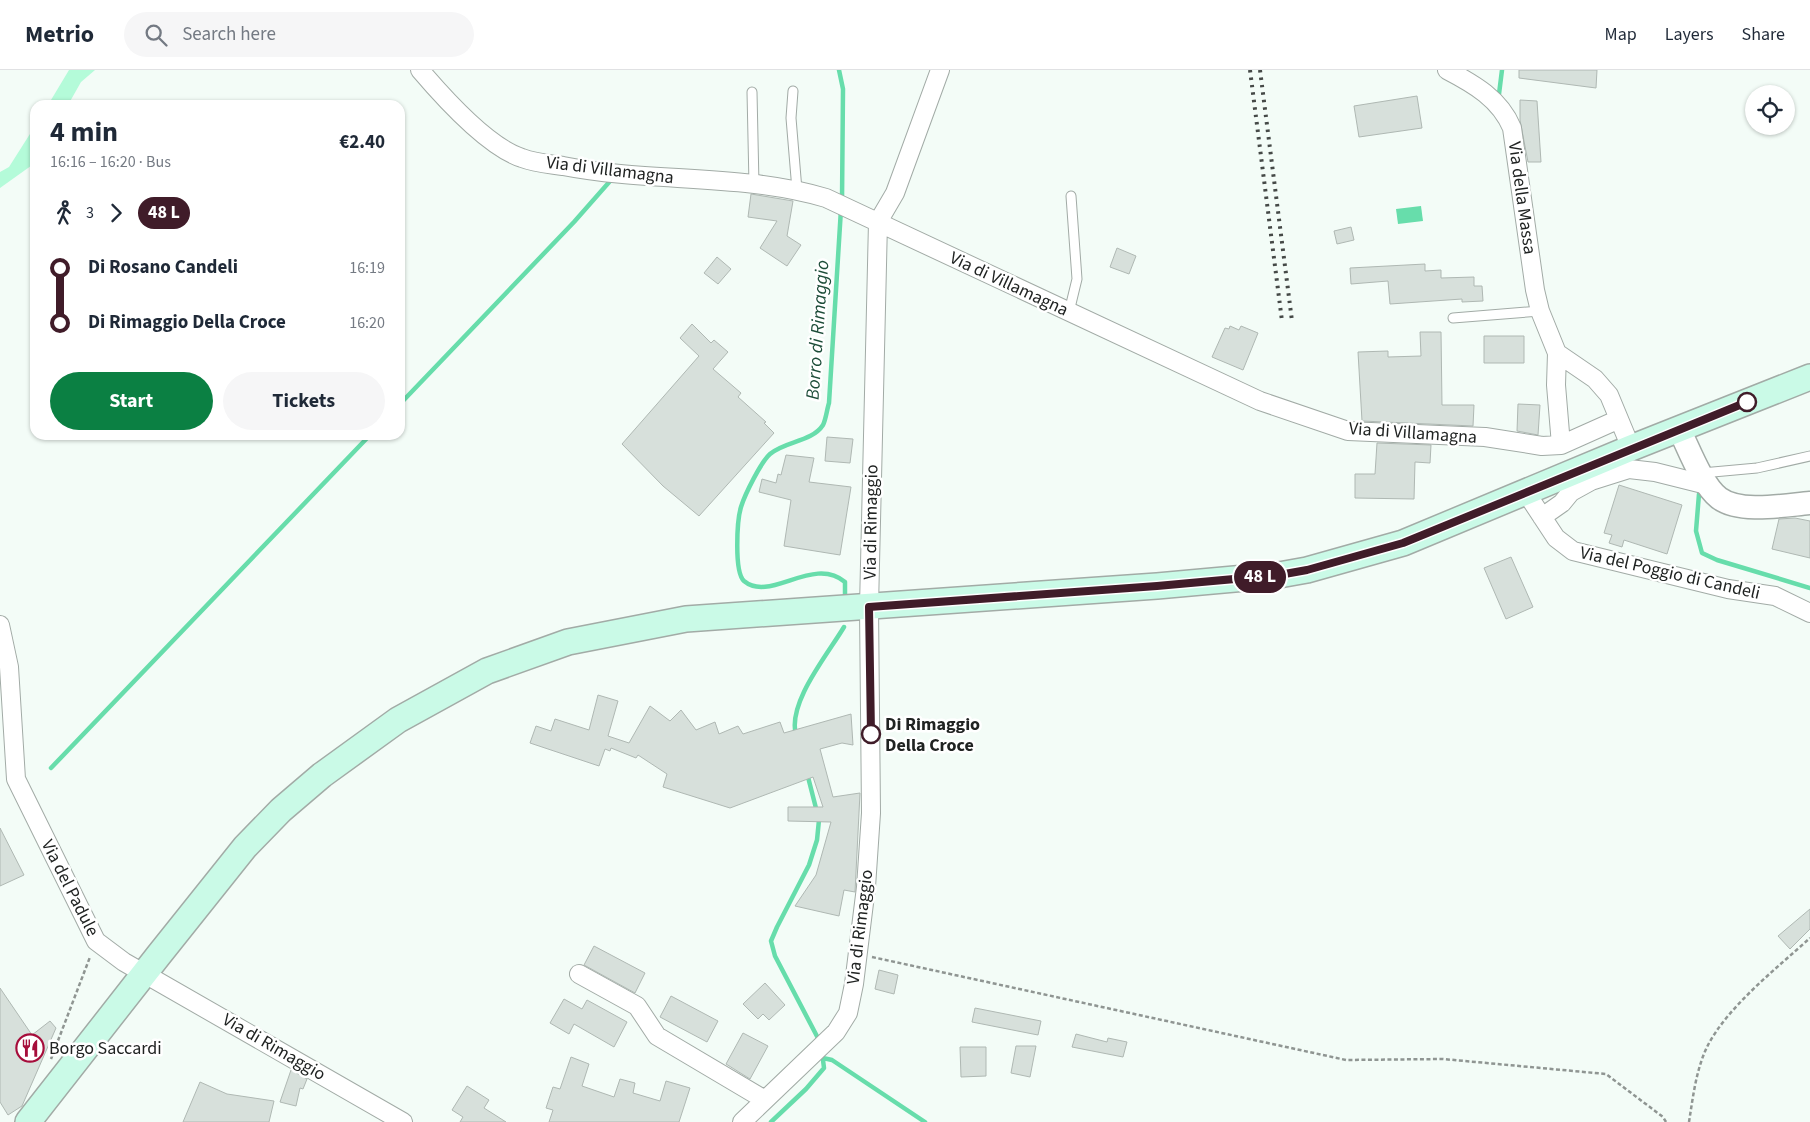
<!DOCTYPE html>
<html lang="en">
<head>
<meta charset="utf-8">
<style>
  body { margin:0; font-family:"Source Sans 3",sans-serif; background:#f6f6f7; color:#1f2937; height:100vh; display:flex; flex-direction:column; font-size:19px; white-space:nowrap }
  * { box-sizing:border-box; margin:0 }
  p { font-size:16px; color:#747a83 }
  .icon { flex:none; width:28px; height:28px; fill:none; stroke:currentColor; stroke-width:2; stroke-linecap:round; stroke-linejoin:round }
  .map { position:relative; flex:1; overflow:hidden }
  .panel { position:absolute; left:30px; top:30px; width:375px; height:340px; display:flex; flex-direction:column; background:#fff; border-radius:15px; box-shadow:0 1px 4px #0004 }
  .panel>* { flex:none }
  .badge { padding:0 10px; border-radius:16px; font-size:18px; line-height:32px }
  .fabs { position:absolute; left:1745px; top:15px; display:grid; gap:10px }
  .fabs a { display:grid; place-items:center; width:50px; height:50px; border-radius:50%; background:#fff; box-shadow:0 1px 4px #0004; font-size:25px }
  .map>.badge { position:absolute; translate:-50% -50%; box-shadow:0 0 0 2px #fff }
  .legs { display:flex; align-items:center; gap:8px; height:55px; padding:0 20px; font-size:16px }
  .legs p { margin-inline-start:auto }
  .headline { display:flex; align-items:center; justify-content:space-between; height:85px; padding:0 20px }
  h1 { font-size:28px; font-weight:700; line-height:38px }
  .cta { display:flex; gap:10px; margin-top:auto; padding:10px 20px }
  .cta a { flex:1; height:58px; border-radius:30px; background:#0b8043; color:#fff; font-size:20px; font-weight:700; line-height:58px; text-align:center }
  .cta a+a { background:#f6f6f7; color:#1f2937 }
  ul { padding:0 20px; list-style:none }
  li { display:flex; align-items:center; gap:18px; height:55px; font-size:19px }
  li i { display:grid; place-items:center; width:8px; height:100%; margin:0 6px; background:currentColor }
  li i::after { content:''; width:12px; height:12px; margin:-6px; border:4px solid; border-radius:50%; background:#fff }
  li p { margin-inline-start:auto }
  li:first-child i { background:linear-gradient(#0000 50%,currentColor 0) }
  li:last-child i { background:linear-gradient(currentColor 50%,#0000 0) }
  header { display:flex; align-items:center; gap:30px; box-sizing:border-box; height:70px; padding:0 25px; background:#fff; border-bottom:1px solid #e0e1e3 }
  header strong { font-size:24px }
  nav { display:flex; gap:28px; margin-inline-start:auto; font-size:18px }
  .search { width:350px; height:45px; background:#f6f6f7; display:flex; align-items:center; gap:12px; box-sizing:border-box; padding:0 18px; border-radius:28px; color:#747a83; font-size:19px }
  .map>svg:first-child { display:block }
</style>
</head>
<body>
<header>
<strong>Metrio</strong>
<div class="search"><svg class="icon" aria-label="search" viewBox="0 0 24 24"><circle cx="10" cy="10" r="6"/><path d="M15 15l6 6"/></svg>Search here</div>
<nav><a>Map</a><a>Layers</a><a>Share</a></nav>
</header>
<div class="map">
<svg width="1810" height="1052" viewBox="0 0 1810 1052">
  <rect width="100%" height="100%" fill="#f3fcf7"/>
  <path fill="#b4fbd9" d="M 69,0 L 95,0 L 81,12 L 68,35 L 48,35 Z
    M 35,56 L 35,93 L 0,118 L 0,102 L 9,97 Z"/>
  <path fill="#67ddab" d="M 1421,136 L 1423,151 L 1398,154 L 1396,139 Z"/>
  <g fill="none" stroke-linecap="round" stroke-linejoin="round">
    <path stroke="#67ddab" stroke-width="4.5" d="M 839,0 L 843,19 L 842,131
      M 1499,24 L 1502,0
      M 841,139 L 829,333 C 827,339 826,349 823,355 C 812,372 785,371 770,384 C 761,392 745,424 741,437 C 737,450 734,502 744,511 C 770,533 813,485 845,512 L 845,527
      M 400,334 L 574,152 L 611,110 L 614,110
      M 1699,424 L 1696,461 L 1702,483 L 1717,490 L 1810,518
      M 796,665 C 787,633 828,584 844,557
      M 51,698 L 370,365
      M 807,703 L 819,750 L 817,770 L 809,795 L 777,857 L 771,871 L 775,886 L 820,972
      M 823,988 L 832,990 L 925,1052
      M 771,1052 L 806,1019 L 824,998 L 822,982"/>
  </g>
  <path fill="#d7e0db" stroke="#afb8b3" d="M 1519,0 L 1597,0 L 1596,18 L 1519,8 Z
    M 1417,26 L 1422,58 L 1359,67 L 1354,36 Z
    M 1520,30 L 1537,31 L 1541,92 L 1528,92 L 1520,50 Z
    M 751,124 L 793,131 L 787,166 L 801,175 L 787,196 L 760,178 L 777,151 L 748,147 Z
    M 1351,157 L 1354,170 L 1337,174 L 1334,161 Z
    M 1117,178 L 1136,186 L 1129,204 L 1110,197 Z
    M 717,187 L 731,199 L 718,214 L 704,203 Z
    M 1425,194 L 1425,201 L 1441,200 L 1441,208 L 1474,207 L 1474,216 L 1482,216 L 1483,231 L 1462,232 L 1462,229 L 1390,234 L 1388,211 L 1351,214 L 1350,198 Z
    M 692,254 L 711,273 L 714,270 L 728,282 L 713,299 L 741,323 L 738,327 L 766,352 L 764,353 L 774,363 L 699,446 L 663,416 L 622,374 L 699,286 L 680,268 Z
    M 1230,256 L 1239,260 L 1241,256 L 1258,263 L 1243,300 L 1212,287 L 1225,258 L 1229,259 Z
    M 1420,262 L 1441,262 L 1442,335 L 1474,335 L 1473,356 L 1362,351 L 1358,282 L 1388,281 L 1388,287 L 1421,286 Z
    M 1484,266 L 1524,266 L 1524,293 L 1484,293 Z
    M 1518,334 L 1540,335 L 1538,365 L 1517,361 Z
    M 827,367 L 853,369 L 850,393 L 825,391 Z
    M 1377,373 L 1431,375 L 1430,393 L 1415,392 L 1414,429 L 1355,428 L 1355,404 L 1375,404 Z
    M 786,385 L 814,388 L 809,412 L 851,417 L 840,485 L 784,476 L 791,430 L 759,422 L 762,409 L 776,413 L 778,404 L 781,405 Z
    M 1619,415 L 1682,435 L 1667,484 L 1624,470 L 1622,477 L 1609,473 L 1612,465 L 1604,463 Z
    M 1795,448 L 1810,451 L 1810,488 L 1772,479 L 1779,449 Z
    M 1511,487 L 1533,537 L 1506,549 L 1484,498 Z
    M 598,625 L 618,631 L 608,666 L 629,673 L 650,636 L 670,651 L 681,640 L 696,660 L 715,652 L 719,664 L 738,656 L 743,664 L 780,652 L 784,663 L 851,644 L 853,675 L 842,673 L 820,679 L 833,727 L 860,723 L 855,822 L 844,820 L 839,846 L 795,836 L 816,805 L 831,752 L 788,751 L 788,737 L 823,737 L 813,707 L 730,738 L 663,717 L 667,704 L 638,685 L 636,688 L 611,678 L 610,681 L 605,679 L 599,696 L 530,673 L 536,656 L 551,661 L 555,649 L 589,660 Z
    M 0,758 L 24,805 L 0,816 Z
    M 1810,839 L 1810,859 L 1790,879 L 1778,866 Z
    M 594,876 L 645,903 L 635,923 L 584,895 Z
    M 879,900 L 898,905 L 894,924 L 875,919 Z
    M 765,913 L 785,935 L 769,950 L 763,944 L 758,949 L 743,934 Z
    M 0,918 L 32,965 L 50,951 L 56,958 L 22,1036 L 8,1045 L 0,1032 Z
    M 671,926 L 718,951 L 707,972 L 660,947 Z
    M 564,929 L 582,939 L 587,930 L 627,952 L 614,977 L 574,954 L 569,964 L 550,953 Z
    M 975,938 L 1041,951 L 1038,965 L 972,952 Z
    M 743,963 L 768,976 L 750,1009 L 726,994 Z
    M 1076,964 L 1107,972 L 1108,968 L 1127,972 L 1123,987 L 1072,977 Z
    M 1016,976 L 1036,976 L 1030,1007 L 1011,1003 Z
    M 960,977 L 986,977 L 986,1006 L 961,1007 Z
    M 571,987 L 589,994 L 582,1016 L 614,1027 L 620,1009 L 635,1013 L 633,1023 L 660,1031 L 666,1011 L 690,1018 L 679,1052 L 549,1052 L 553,1040 L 546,1038 L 553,1017 L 560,1019 Z
    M 291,1000 L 307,1009 L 303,1019 L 300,1018 L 296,1036 L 280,1032 Z
    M 200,1012 L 227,1024 L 274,1031 L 269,1052 L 183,1052 Z
    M 467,1016 L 489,1030 L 484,1038 L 506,1052 L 460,1052 L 463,1047 L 452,1040 Z"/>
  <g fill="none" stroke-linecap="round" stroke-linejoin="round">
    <g stroke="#a2aba6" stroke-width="11">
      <path id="service" d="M 793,21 L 791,48 L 797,120
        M 752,22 L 754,115
        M 1069,242 L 1077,209 L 1071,126
        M 1453,248 L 1540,241
        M 1702,403 L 1757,398 L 1810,386"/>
    </g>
    <g stroke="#a2aba6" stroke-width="20">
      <path id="minor" d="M 420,0 C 443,27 488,77 522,88 C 535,93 550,94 563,96 C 650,113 741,103 826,128 L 1260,331 L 1348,361 L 1485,367 L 1542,376 L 1561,375 L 1617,350
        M 1447,0 C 1474,14 1500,29 1512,58 L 1535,220 L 1540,241 L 1557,283 L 1556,315 L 1561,375
        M 1557,283 L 1595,309 L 1609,325 L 1631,378
        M 1525,421 L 1556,468 L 1573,481 L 1728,519 L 1775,526 L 1810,543
        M 1542,447 L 1562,433 L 1571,422 L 1591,411 L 1629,399 L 1655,402 L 1707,415
        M 0,555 L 9,597 L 16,709 L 96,871 L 124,892 L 403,1052
        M 579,904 L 637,936 L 657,966 L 765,1030
        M 742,1052 L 836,962 L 848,943 L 854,914 L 866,817 L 871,743 L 869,537 L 878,152 L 895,123 L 940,0"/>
    </g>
    <g stroke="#a2aba6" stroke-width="25">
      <path id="tertiary" d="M 1679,359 C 1689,379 1702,415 1719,428 C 1740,444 1786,435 1810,433"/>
    </g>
    <g stroke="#a2aba6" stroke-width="28">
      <path id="secondary" d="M 28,1052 L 158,886 L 245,777 L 281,740 L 322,705 L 398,650 L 487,601 L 568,572 L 686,549 L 1157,516 L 1279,505 L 1307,500 L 1403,473 L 1631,378 L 1810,307"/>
    </g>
    <path stroke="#8f9592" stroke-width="2.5" stroke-dasharray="4 2.5" stroke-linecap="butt" d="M 872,887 L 1346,990 L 1443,989 L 1606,1004 L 1663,1047 L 1666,1052
      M 51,989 L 90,887
      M 1689,1052 C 1693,1027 1696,1000 1707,977 C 1727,937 1777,898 1810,868"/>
    <use href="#service" stroke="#fff" stroke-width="9"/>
    <use href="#minor" stroke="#fff" stroke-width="18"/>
    <use href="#tertiary" stroke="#fff" stroke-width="22"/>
    <use href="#secondary" stroke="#cafae7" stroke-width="25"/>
    <path stroke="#454947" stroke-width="4" stroke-dasharray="2.5 5" stroke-linecap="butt" d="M 1250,0 L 1282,251
      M 1260,0 L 1292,251"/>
  </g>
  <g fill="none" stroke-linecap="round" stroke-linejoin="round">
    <g stroke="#fff" stroke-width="11">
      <path id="line-1" d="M 871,664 L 869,537 L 1157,516 L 1279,505 L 1307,500 L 1403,473 L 1747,332"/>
    </g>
    <use href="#line-1" stroke="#401c29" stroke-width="8"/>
  </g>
  <defs>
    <g id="restaurant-ring" transform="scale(1.4375)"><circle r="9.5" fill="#fff" stroke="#a60d3b" stroke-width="1.5"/><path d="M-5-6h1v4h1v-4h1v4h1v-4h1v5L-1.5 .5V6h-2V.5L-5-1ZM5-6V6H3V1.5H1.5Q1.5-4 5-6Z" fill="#a60d3b"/></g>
  </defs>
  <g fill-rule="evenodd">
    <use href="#restaurant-ring" x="30" y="978"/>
  </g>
  <g fill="#fff" stroke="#401c29" stroke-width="2.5">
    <circle cx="1747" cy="332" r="9"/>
    <circle cx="871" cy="664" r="9"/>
  </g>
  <g text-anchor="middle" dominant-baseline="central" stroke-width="5" stroke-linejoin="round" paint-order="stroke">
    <g font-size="18" fill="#202322" stroke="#fff">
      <text transform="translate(610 100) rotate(7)">Via di Villamagna</text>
      <text transform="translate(1522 128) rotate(82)">Via della Massa</text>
      <text transform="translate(1009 214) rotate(25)">Via di Villamagna</text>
      <text transform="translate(1413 363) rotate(4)">Via di Villamagna</text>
      <text transform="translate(871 452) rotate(-89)">Via di Rimaggio</text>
      <text transform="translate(1670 503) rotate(13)">Via del Poggio di Candeli</text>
      <text transform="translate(70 818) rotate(63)">Via del Padule</text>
      <text transform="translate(860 857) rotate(-83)">Via di Rimaggio</text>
      <text transform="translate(274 977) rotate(30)">Via di Rimaggio</text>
    </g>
    <g font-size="18" font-weight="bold" fill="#202322" stroke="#fff" text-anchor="start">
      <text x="885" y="654">Di Rimaggio<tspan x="885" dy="21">Della Croce</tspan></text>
    </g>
    <g font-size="18" fill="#202322" stroke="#fff" text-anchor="start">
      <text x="49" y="978">Borgo Saccardi</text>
    </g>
    <g font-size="19" font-style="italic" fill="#1d4d39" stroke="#fff">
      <text transform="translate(818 260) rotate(-86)">Borro di Rimaggio</text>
    </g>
  </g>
</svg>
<div class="fabs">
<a><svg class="icon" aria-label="locate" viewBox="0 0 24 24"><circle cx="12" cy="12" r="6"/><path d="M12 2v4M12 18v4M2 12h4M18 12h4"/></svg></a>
</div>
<b class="badge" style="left:1260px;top:507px;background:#401c29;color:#fff">48 L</b>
<section class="panel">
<div class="headline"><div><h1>4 min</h1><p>16:16 – 16:20 · Bus</p></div><b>€2.40</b></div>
<div class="legs"><svg class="icon" aria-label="walk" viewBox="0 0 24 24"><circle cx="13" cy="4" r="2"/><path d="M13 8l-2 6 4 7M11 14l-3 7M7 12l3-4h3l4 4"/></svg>3<svg class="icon" aria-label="forward" viewBox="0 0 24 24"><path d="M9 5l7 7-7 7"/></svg><b class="badge" style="background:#401c29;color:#fff">48 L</b></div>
<ul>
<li><i style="color:#401c29"></i><b>Di Rosano Candeli</b><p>16:19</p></li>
<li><i style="color:#401c29"></i><b>Di Rimaggio Della Croce</b><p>16:20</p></li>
</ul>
<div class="cta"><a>Start</a><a>Tickets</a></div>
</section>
</div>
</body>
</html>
